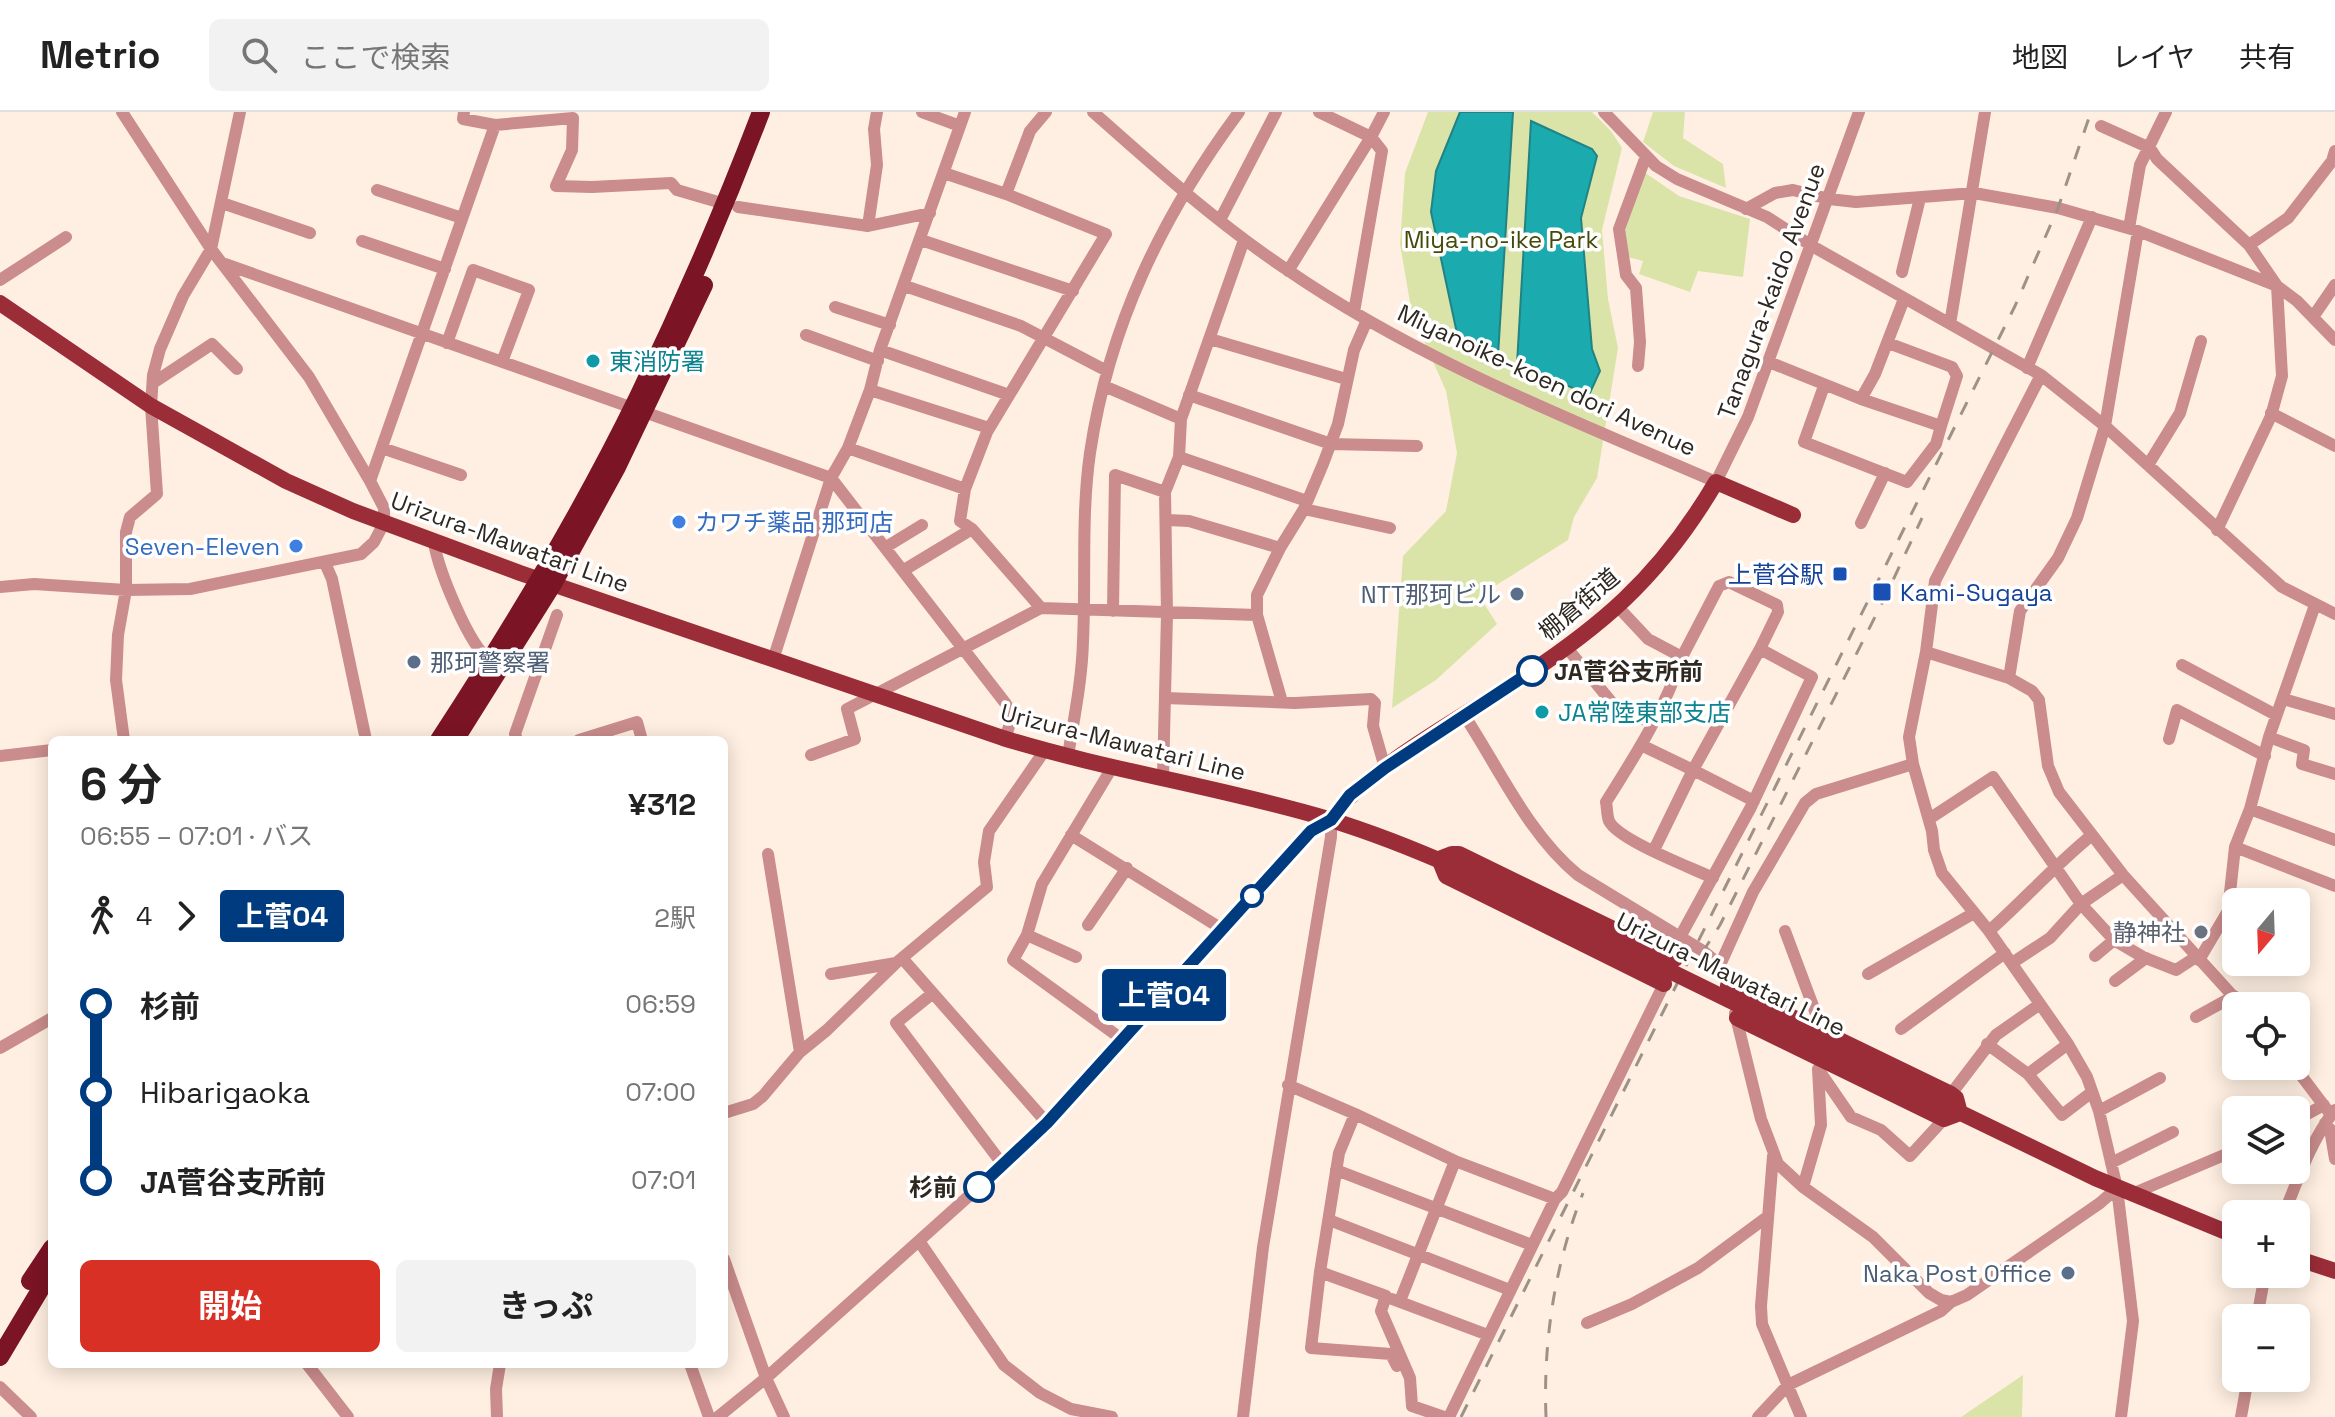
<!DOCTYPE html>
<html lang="ja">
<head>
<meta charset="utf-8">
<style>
  body { margin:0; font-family:"Space Grotesk","Noto Sans JP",sans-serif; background:#f2f2f2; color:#222; height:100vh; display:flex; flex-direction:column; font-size:30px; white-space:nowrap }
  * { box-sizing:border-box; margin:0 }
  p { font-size:26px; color:#767676 }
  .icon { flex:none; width:44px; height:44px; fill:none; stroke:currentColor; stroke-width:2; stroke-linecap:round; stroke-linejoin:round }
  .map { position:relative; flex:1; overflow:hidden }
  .details { position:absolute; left:48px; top:624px; width:680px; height:632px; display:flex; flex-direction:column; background:#fff; border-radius:12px; box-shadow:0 4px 20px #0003 }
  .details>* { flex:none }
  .badge { padding:0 16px; border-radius:6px; font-size:28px; line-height:52px }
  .needle { width:52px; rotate:199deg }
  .controls { position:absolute; left:2222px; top:776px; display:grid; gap:16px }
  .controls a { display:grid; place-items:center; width:88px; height:88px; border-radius:12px; background:#fff; box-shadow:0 4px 20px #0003; font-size:40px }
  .map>.badge { position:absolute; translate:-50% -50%; box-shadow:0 0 0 4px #fff }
  .legs { display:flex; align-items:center; gap:12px; height:88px; padding:0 32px; font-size:26px }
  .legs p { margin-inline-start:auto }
  .summary { display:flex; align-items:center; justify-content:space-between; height:136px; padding:0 32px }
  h1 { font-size:44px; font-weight:700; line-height:60px }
  .action { display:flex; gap:16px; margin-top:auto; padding:16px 32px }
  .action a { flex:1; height:92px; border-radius:12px; background:#d93025; color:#fff; font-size:32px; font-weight:700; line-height:92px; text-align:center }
  .action a+a { background:#f2f2f2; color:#222 }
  ul { padding:0 32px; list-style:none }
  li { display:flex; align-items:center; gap:28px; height:88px; font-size:30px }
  li i { display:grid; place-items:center; width:12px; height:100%; margin:0 10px; background:currentColor }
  li i::after { content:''; width:20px; height:20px; margin:-10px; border:6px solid; border-radius:50%; background:#fff }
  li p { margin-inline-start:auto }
  li:first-child i { background:linear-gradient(#0000 50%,currentColor 0) }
  li:last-child i { background:linear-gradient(currentColor 50%,#0000 0) }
  header { display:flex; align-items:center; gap:48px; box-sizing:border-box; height:112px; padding:0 40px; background:#fff; border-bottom:2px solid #e0e0e0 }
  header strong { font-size:38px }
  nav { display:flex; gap:44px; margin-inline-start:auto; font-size:28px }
  .search { width:560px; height:72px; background:#f2f2f2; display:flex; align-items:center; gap:20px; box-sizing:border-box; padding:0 28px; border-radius:12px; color:#767676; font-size:30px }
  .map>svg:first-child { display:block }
</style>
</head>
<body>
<header>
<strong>Metrio</strong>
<div class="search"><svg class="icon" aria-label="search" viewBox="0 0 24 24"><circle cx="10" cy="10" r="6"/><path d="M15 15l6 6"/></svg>ここで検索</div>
<nav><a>地図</a><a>レイヤ</a><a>共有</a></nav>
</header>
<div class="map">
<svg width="2335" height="1305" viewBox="0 0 2335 1305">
  <rect width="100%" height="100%" fill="#ffefe2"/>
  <path fill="#dae4a9" d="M 1428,0 L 1592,0 L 1611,19 L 1622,36 L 1602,118 L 1608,187 L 1618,236 L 1597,366 L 1574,405 L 1568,428 L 1479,484 L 1497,512 L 1436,568 L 1392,596 L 1403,444 L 1446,399 L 1457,341 L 1446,279 L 1412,202 L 1400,132 L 1405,61 Z
    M 1653,0 L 1685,0 L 1683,26 L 1723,52 L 1726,76 L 1674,54 L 1643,30 Z
    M 1644,60 L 1679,84 L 1750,107 L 1743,165 L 1698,159 L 1690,180 L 1639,162 L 1643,149 L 1628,145 L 1622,122 Z
    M 2023,1263 L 2022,1305 L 1961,1305 Z"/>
  <path fill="#1baaad" stroke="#218383" stroke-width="2" d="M 1460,0 L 1513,0 L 1498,244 L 1458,226 L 1431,100 L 1436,59 Z
    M 1531,9 L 1592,37 L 1597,44 L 1581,106 L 1592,237 L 1600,259 L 1589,283 L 1517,252 Z"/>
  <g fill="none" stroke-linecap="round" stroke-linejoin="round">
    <path stroke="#ca8c8c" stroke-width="12" d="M 464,0 L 463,7 L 495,13 L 573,6 L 572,38 L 556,74 L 592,75 L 671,71 L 677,78 L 725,92
      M 922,0 L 960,14
      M 1093,0 C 1155,55 1217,111 1286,157 C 1418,248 1570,307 1716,370 L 1748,305 L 1859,0
      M 1604,0 L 1656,54 L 1677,67 L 1767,105 L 1812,134 L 2041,263 L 2105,314 L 2282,475 L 2335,502
      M 2101,14 L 2150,36 L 2157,47 L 2249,133 L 2277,174 L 2282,264 L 2271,304 L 2217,418
      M 944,61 L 1006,82 L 1106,122 L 987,320 L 965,377 L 960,409 L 972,417 L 1041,496 L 1257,503
      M 377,78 L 462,106
      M 1006,82 L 1030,19 L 1046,0
      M 222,91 L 310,121
      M 738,95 L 868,114 L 930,101
      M 1746,97 L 1775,81 L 1793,78 L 1829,87 L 1856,90 L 1974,81 L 2058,96 L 2138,119 L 2277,174 L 2297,189 L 2335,228
      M 1220,108 L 1276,0
      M 868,114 L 877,53 L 874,17 L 877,0
      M 2129,116 L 2140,53 L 2166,0
      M 921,128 L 1073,179
      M 362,129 L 445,157
      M 2249,133 L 2288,106 L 2332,49 L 2335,39
      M 225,152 L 831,366 L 1006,592 L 1012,603 L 1008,618 L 1003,626
      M 1288,159 L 1371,25 L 1319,0
      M 1902,160 L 1920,86
      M 0,168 L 66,125
      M 905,174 L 1021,214 L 1107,259
      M 835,195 L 890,213
      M 1354,200 L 1382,39 L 1371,25 L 1384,0
      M 2313,205 L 2335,173
      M 1950,212 L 1985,0
      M 806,223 L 878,249
      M 1210,227 L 1346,267
      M 447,231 L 473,158 L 529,178 L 502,250
      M 1888,231 L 1952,255 L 1957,264 L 1941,314 L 1861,287 L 1875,262 L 1904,187
      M 880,238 L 1009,283
      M 1769,250 L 1861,287
      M 1638,254 L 1640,230 L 1636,176 L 1626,163 L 1619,117 L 1646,44
      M 2027,256 L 2092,105
      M 2041,263 L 1935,469 L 1926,540 L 1909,625 L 1913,652 L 1932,719 L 1934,738 L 1942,761 L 1989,819 L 2068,932 L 2087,965 L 2099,999 L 2117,1076 L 2133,1209 L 2121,1305
      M 153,271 L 212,232 L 237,257
      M 1104,274 L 1181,307 L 1244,128
      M 1824,274 L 1804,330 L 1907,370 L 1936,332 L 1941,314
      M 870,278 L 989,316
      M 1189,283 L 1331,332 L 1417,334
      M 2271,301 L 2335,334
      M 382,336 L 461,363
      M 848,336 L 965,377
      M 1179,345 L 1181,307
      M 2148,353 L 2180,301 L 2201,229
      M 370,369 L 495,13
      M 1304,397 L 1390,416
      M 1167,408 L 1189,409 L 1280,436
      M 1861,411 L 1885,361
      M 434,431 C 439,459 468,532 490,549
      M 886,435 L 922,413
      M 325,451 L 332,467 L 366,628
      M 904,458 L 972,417
      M 0,475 L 34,472 L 126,478 L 190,477 L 361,442 L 374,430 L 384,411 L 384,396 L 370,369 L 309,265 L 211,137 L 122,0
      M 1113,499 L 1115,363 L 1165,380
      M 1567,536 L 1613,592 L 1652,611
      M 1926,540 L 2009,566 L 2032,579 L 2039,588 L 2048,654 L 2059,680 L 2123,763 L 2242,894
      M 1682,545 C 1665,597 1635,644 1606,690 C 1607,695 1607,704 1609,709 C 1618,728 1690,755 1713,766
      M 773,548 L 831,366 L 848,336 L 870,278 L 880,238 L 965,0
      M 2182,553 L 2276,603
      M 2009,566 L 2020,499 L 2058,446 L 2077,406 L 2105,314 L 2138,119
      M 1165,586 L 1295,591 L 1371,587 L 1375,591 L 1373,614 L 1385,656
      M 2283,587 L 2335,602
      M 1282,590 L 1257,503 L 1257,483 L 1280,436 L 1304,397 L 1323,352 L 1338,312 L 1354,238 L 1367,208
      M 1464,603 C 1499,656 1528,722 1578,763 L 1703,839 L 1720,853 L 1730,880
      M 2269,625 L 2304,638 L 2302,652 L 2335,662
      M 2169,627 L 2177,598 L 2265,644
      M 124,628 L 116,568 L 118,523 L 126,478 L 126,420 L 130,405 L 157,382 L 151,294 L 153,263 L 160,237 L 183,184 L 211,137 L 240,0
      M 517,628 L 515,622 L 557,503
      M 579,628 L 637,610 L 642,628
      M 1641,633 L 1693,658 L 1760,537
      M 811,643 L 855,627 L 847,597 L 1041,496
      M 0,644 L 52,638
      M 1068,644 C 1074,606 1082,568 1083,529 C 1086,467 1081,404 1090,341 C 1109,213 1162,104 1239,0
      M 1113,654 L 1042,772 L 1027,823 L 1013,848 L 1123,928
      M 1163,665 L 1167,502 L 1165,380 L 1179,345 L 1307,389
      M 2250,697 L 2335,728
      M 1929,707 L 1993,665 L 2081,792 L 2050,826 L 2012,851
      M 1071,723 L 1222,817
      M 2235,735 L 2335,774
      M 1654,738 L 1693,658 L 1754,689
      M 768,742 L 800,940
      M 2123,763 L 2081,792 L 2114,828 L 2143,845 L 2176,858 L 2196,845
      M 1088,813 L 1127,756
      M 1785,819 L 1822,918
      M 1989,819 C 2024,788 2055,753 2092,723
      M 1027,823 L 1076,845
      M 2095,844 L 2114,828
      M 902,846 L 1047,1011
      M 2199,848 L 2228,799 L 2235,735 L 2250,697 L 2269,625 L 2315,493
      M 1720,853 L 1753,780 L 1805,691 L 1816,682 L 1913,652
      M 831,862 L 896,851
      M 1868,862 L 1974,801
      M 2115,869 L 2146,846
      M 933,881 L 896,911 L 1003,1053
      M 1735,901 L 1761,1007 L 1778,1052 L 1803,1075 L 1873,1125 L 1929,1181 L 1941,1188 L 1951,1190
      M 2196,905 L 2234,884
      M 1901,917 L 2005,841
      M 1987,932 L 2028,962
      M 2068,932 L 2028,962 L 2062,1003 L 2092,980
      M 0,936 L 52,906
      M 2294,954 L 2331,1003
      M 1288,973 L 1355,1002
      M 1951,982 L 1996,923 L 2040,892
      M 2099,999 L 2160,966
      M 724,1001 L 753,992 L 763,984 L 800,940 L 827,918 L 896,851 L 987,775 L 984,750 L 989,719 L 1045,638
      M 2296,1008 L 2324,993
      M 2325,1011 L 2330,1017 L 2335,1047
      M 1773,1044 L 1761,1194 L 1762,1212 L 1801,1305
      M 2111,1051 L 2173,1020
      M 1336,1058 L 1532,1133
      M 1803,1075 L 1821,1013 L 1818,957 L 1851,1005 L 1881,1018 L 1910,1044 L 1944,1007
      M 2132,1082 L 2236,1038
      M 1555,1087 L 1562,1080 L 1664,872 L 1675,847 L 1680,825 L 1751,695 L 1812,565 L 1760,537 L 1778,500 L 1777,493 L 1729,470 L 1719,474 L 1682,545 L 1648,527 L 1618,495
      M 2284,1102 C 2298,1067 2311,1028 2335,998
      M 1329,1108 L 1510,1178
      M 919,1129 L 1004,1253 L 1040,1281 L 1071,1297 L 1112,1305
      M 724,1147 L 766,1266 L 784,1305
      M 1320,1160 L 1311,1236 L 1391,1242 L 1397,1254
      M 1392,1187 L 1488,1223
      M 1400,1189 L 1455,1049
      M 2257,1206 L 2265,1162
      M 1587,1211 L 1632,1192 L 1698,1156 L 1767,1105
      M 307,1252 L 348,1305
      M 690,1252 L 709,1305
      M 0,1275 L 31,1305
      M 497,1305 L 496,1277 L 500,1252
      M 718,1305 L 766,1266 L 970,1083 L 1047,1011 L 1303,727 L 1311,719 L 1331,708 L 1331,725 L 1263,1135 L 1243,1305
      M 1444,1305 L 1412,1294 L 1410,1266 L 1381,1199 L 1386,1184 L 1320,1160 L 1339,1041 L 1355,1002 L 1455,1049 L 1555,1087 L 1449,1305
      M 1758,1305 L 1788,1273 L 1941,1199 L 1951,1190 L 1967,1183 L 2100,1091 L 2117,1076
      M 2241,1305 L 2248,1266"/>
    <path stroke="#9b2d39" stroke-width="16" d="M 0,191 L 151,294 L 286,369 L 353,399 L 520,461 L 1003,626 C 1110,659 1221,675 1328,707 C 1416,734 1498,774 1580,815
      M 1331,708 C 1363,659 1454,610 1505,577 C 1599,517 1659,467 1716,370 L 1793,403
      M 1664,872 L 1446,764 L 1439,747 L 1452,742 L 1459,742 L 1675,847
      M 1728,874 L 1951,982 L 1956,986 L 1960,1001
      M 1737,906 L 1944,1007 L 1960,1001
      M 1839,942 L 2095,1066 L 2236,1124
      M 2296,1146 L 2335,1159"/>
    <path stroke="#7b1425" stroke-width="18" d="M 439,628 C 511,517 580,404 638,285 C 683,192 724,97 761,0
      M 455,628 L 553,472 L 616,357 L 704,173
      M 30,1169 L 52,1136
      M 0,1245 L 52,1158"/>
    <path stroke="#9e9288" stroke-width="3" stroke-dasharray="14 14" stroke-linecap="butt" d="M 1702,841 L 1720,813 L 1887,481 L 1922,406
      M 1461,1305 L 2015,194 L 2058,96 L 2091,0
      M 1546,1305 C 1543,1229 1555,1151 1583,1081"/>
    <path stroke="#9b2d39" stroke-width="16" d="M 1580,815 L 1839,942"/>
  </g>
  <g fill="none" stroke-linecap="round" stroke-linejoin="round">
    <g stroke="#fff" stroke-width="18">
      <path id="line-1" d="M 979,1075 L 1047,1011 L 1311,719 L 1331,708 L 1350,683 L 1385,656 L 1532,559"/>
    </g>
    <use href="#line-1" stroke="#003b80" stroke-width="12"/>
  </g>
  <g fill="#0f9aa8" stroke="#fff" stroke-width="3">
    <circle cx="593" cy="249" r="8"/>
    <circle cx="1542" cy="600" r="8"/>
  </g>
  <g fill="#3f7fe0" stroke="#fff" stroke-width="3">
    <circle cx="679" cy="410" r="8"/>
    <circle cx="296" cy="434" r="8"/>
  </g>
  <g fill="#1a4fb4" stroke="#fff" stroke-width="3">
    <rect x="1832" y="454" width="16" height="16" rx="4"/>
    <rect x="1872" y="470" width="20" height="20" rx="4"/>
  </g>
  <g fill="#5c6f8a" stroke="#fff" stroke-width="3">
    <circle cx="1517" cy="482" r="8"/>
    <circle cx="414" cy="550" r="8"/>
    <circle cx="2068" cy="1161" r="8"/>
  </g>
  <g fill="#fff" stroke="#003b80" stroke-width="4">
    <circle cx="1532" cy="559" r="14"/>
    <circle cx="1252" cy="784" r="10"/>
    <circle cx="979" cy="1075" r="14"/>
  </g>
  <circle fill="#6b7280" stroke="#fff" stroke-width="3" cx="2201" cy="820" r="8"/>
  <g text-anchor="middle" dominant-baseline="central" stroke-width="7" stroke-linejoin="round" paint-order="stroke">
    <g font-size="24" fill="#444a08" stroke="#fff">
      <text x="1501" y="127">Miya-no-ike Park</text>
    </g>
    <g font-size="24" fill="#2f2821" stroke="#fff">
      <text transform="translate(1771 179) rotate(-70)">Tanagura-kaido Avenue</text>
      <text transform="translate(1547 268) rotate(25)">Miyanoike-koen dori Avenue</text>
      <text transform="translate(510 430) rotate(20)">Urizura-Mawatari Line</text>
      <text transform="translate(1579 492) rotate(-40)">棚倉街道</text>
      <text transform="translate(1123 630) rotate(14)">Urizura-Mawatari Line</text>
      <text transform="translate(1731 862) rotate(26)">Urizura-Mawatari Line</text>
    </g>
    <g font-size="24" fill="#0d838f" stroke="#fff" text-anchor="start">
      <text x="609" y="249">東消防署</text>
      <text x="1558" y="600">JA常陸東部支店</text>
    </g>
    <g font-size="24" fill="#366cbe" stroke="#fff" text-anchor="start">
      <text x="695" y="410">カワチ薬品 那珂店</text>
      <text x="280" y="434" text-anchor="end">Seven-Eleven</text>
    </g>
    <g font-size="24" fill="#164399" stroke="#fff" text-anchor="end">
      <text x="1824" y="462">上菅谷駅</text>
      <text x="1900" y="480" text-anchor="start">Kami-Sugaya</text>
    </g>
    <g font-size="24" fill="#4e5e75" stroke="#fff" text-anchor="end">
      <text x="1501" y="482">NTT那珂ビル</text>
      <text x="430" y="550" text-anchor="start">那珂警察署</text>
      <text x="2052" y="1161">Naka Post Office</text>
    </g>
    <g font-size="24" font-weight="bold" fill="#2f2821" stroke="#fff" text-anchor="start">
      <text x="1554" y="559">JA菅谷支所前</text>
      <text x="957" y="1075" text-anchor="end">杉前</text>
    </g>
    <g font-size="24" fill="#5b616d" stroke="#fff" text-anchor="end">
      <text x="2185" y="820">静神社</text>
    </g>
  </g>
</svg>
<div class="controls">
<a><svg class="needle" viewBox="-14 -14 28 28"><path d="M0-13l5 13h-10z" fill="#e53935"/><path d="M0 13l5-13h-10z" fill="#767676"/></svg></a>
<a><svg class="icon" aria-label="locate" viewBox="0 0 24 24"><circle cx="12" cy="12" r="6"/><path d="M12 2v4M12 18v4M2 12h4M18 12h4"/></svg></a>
<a><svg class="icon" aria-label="layers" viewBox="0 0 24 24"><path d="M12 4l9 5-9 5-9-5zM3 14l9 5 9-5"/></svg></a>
<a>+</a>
<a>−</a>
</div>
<b class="badge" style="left:1164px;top:883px;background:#003b80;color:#fff">上菅04</b>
<section class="details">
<div class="summary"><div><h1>6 分</h1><p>06:55 – 07:01 · バス</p></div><b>¥312</b></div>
<div class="legs"><svg class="icon" aria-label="walk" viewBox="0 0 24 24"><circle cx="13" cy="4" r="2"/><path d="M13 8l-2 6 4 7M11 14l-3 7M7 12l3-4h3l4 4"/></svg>4<svg class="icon" aria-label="forward" viewBox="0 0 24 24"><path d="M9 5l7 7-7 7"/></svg><b class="badge" style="background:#003b80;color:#fff">上菅04</b><p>2駅</p></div>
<ul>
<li><i style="color:#003b80"></i><b>杉前</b><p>06:59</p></li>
<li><i style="color:#003b80"></i><span>Hibarigaoka</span><p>07:00</p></li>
<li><i style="color:#003b80"></i><b>JA菅谷支所前</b><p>07:01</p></li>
</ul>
<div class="action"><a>開始</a><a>きっぷ</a></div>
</section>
</div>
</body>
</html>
